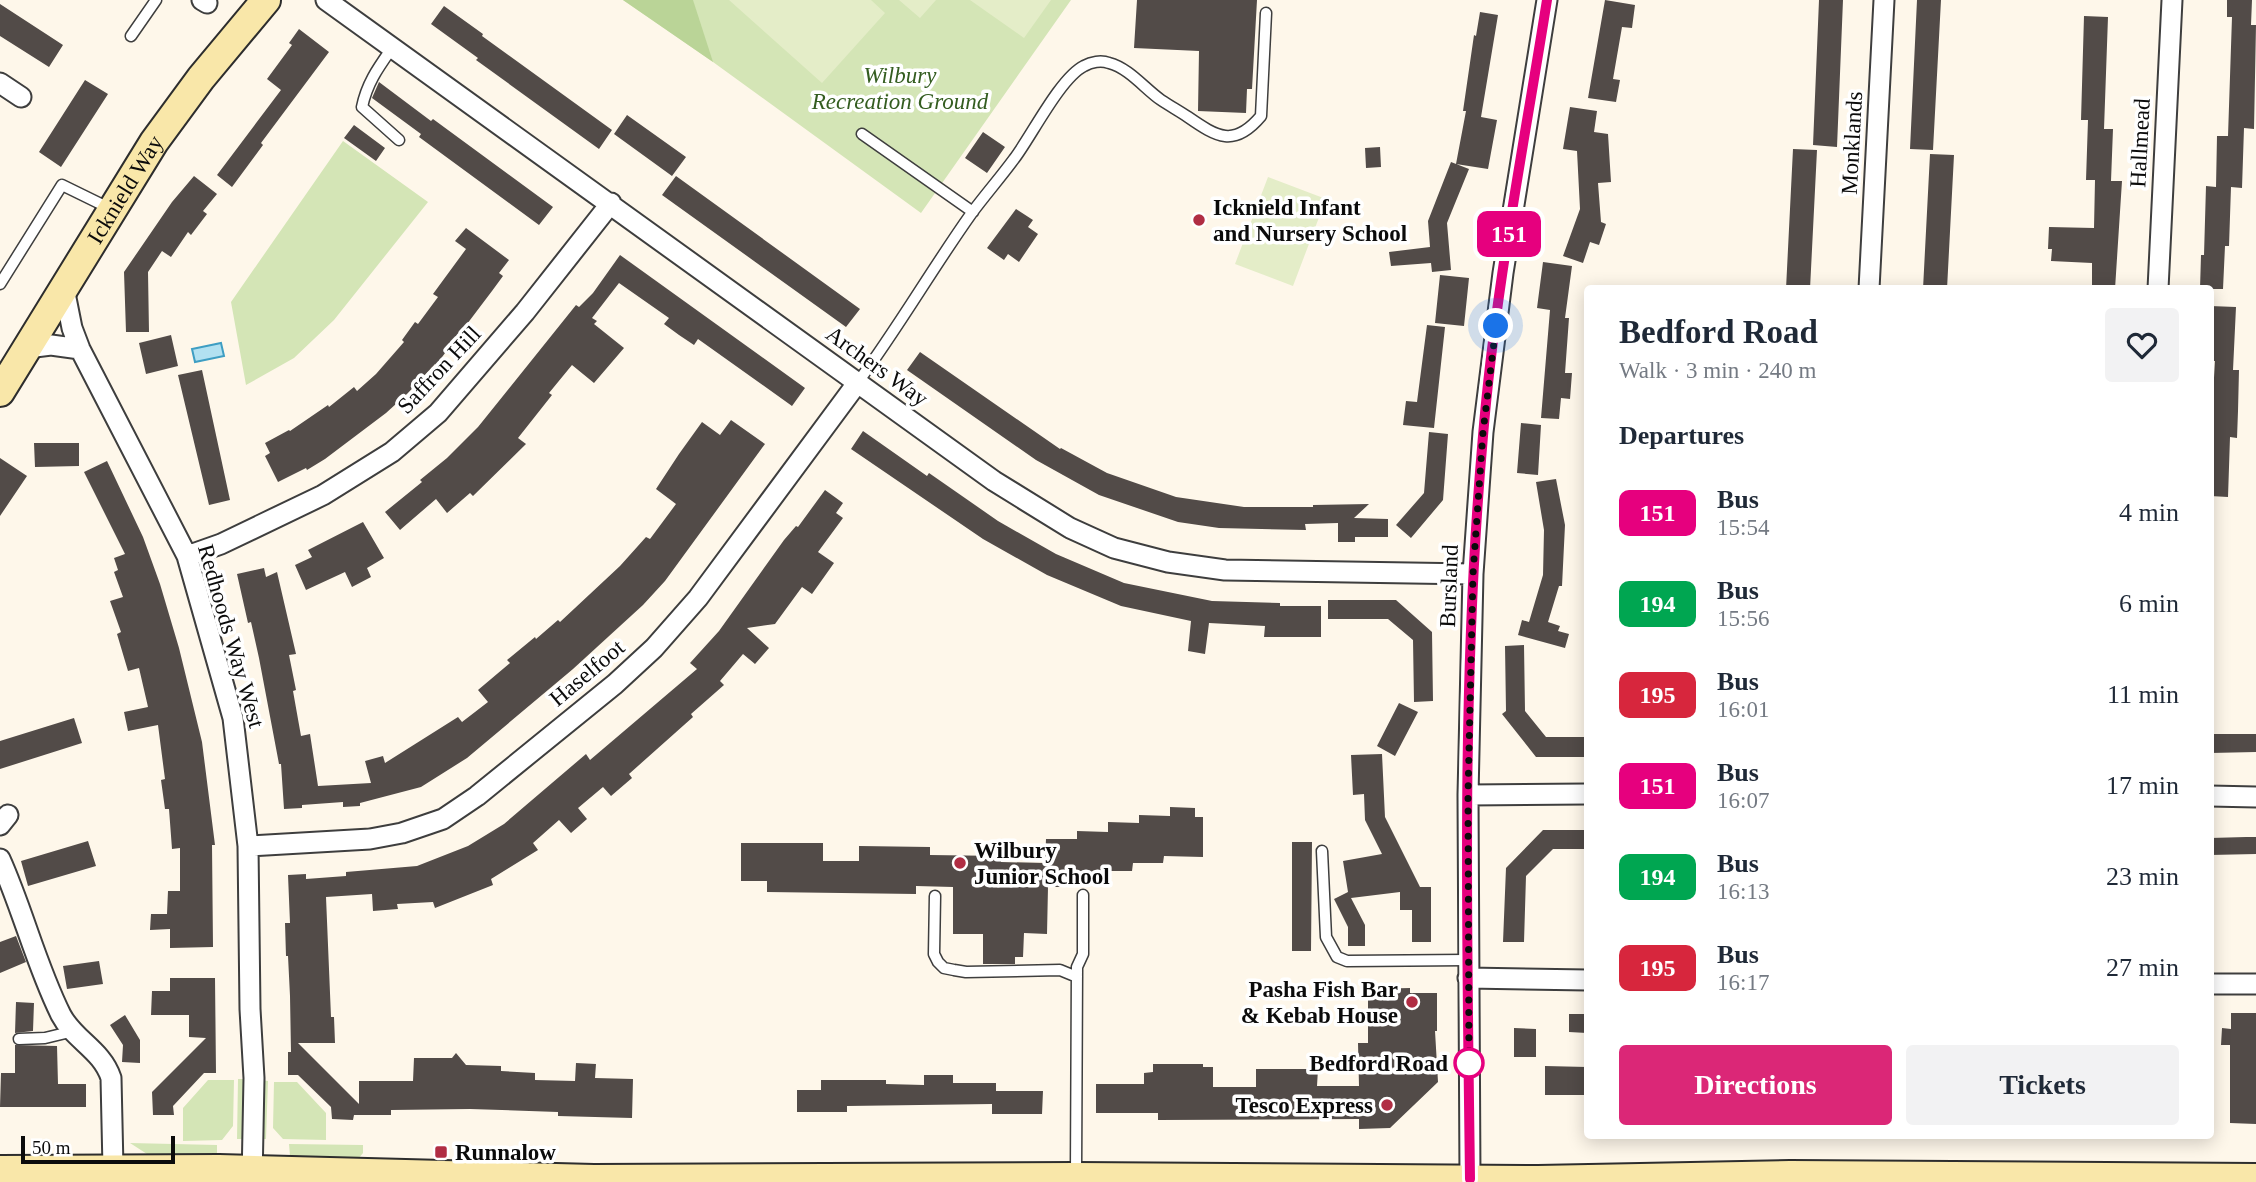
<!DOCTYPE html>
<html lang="en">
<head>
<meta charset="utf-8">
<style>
  body { margin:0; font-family:"Times New Roman",serif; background:#f2f2f3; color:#1f2937; height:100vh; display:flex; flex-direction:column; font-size:26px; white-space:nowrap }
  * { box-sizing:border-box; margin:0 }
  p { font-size:23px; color:#747a83 }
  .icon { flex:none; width:38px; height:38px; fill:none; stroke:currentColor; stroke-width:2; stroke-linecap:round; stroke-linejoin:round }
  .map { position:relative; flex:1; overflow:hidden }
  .side { position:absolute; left:1584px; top:285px; width:630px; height:854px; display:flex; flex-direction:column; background:#fff; border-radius:7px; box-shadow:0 4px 18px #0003 }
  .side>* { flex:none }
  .badge { padding:0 14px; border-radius:10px; font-size:24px; line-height:46px }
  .scale { position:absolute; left:21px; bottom:18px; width:154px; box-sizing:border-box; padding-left:7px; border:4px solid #0b0b0b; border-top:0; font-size:19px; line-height:24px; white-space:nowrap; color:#0b0b0b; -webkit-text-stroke:5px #fff; paint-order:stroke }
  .you { position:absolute; width:35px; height:35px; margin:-18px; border:5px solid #fff; border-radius:50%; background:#1a73e8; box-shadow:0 0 0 10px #1a73e833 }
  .map>.badge { position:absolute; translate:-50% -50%; box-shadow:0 0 0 4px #fff }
  h2 { padding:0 35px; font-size:26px; line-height:63px }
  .round { display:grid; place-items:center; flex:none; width:74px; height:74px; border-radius:7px; background:#f2f2f3 }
  .overview { display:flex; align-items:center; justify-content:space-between; height:119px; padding:0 35px }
  h1 { font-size:33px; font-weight:800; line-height:52px }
  .cta { display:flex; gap:14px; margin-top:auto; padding:14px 35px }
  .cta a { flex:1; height:80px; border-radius:7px; background:#db2777; color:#fff; font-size:28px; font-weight:800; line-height:80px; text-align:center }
  .cta a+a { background:#f2f2f3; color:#1f2937 }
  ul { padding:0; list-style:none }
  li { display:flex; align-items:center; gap:21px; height:91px; padding:0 35px }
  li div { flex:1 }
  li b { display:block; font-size:26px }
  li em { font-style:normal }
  li .badge { min-width:77px; font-weight:700; text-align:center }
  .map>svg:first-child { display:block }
</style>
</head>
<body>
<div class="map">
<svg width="2256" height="1182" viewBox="0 0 2256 1182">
  <rect width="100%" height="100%" fill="#fef7ea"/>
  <path fill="#d4e5b6" d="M 623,0 L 1071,0 L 921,213 L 713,62 Z
    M 343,141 L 428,202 L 334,320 L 294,358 L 246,385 L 231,302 Z
    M 238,1079 L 244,1079 L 243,1139 L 237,1139 Z
    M 208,1080 L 234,1080 L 233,1126 L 222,1140 L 183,1141 L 183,1108 Z
    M 262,1080 L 268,1081 L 266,1139 L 260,1139 Z
    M 274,1082 L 297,1082 L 326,1113 L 326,1140 L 283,1139 L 273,1128 Z
    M 130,1143 L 217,1145 L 217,1154 L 147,1154 Z
    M 289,1144 L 363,1145 L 363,1153 L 358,1159 L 290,1156 Z"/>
  <path fill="#bad497" d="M 623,0 L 693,0 L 713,62 Z"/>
  <path fill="#e4edc8" d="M 729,0 L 871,0 L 885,13 L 822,83 Z
    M 899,0 L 936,0 L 920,18 Z
    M 970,0 L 1051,0 L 1024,38 Z
    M 1268,177 L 1326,199 L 1293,286 L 1235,264 Z"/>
  <path fill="#b2e1f1" stroke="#3e9ec3" stroke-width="2" d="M 221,343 L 224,356 L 195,362 L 192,349 Z"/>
  <path fill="#524b48" d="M 1137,0 L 1257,0 L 1252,89 L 1247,89 L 1246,113 L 1198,111 L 1199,51 L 1134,48 Z
    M 1605,0 L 1635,5 L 1632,28 L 1622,27 L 1613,79 L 1620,80 L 1616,102 L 1588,98 Z
    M 1819,0 L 1843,0 L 1837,147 L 1813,145 Z
    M 1917,0 L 1941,0 L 1933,150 L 1910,149 Z
    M 2227,0 L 2252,0 L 2251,25 L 2256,25 L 2254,129 L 2244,128 L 2242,188 L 2231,187 L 2229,246 L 2225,246 L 2223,289 L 2200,289 L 2201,255 L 2204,255 L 2206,186 L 2216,187 L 2217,136 L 2228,136 L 2232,17 L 2227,17 Z
    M 0,4 L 63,45 L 49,67 L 0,36 Z
    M 444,6 L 483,34 L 482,36 L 612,130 L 599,149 L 476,60 L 478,58 L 431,24 Z
    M 1480,12 L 1498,15 L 1481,117 L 1497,120 L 1488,169 L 1456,164 L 1466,111 L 1463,111 L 1474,35 L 1476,36 Z
    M 2084,16 L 2108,17 L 2104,129 L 2113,129 L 2111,181 L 2122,181 L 2115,289 L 2092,289 L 2092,263 L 2051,261 L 2052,249 L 2048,249 L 2049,227 L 2094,228 L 2095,180 L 2086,180 L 2088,120 L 2081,120 Z
    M 299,29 L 329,52 L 261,143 L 263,145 L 232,187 L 217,175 L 281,90 L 267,79 L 292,45 L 289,43 Z
    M 85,80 L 108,94 L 61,167 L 39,152 Z
    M 379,82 L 431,121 L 433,119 L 553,207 L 539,225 L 419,137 L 421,134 L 372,98 Z
    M 1570,107 L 1597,111 L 1594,132 L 1608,134 L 1611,182 L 1598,183 L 1601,222 L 1606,224 L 1599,245 L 1590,242 L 1583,263 L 1563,256 L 1580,209 L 1577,151 L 1563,149 Z
    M 627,115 L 686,157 L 672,176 L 614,134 Z
    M 354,125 L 385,148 L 376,161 L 344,138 Z
    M 983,132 L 1005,147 L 987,173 L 965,158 Z
    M 1380,147 L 1381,167 L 1366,168 L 1365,148 Z
    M 1793,149 L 1817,150 L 1810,289 L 1786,289 Z
    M 1930,154 L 1954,155 L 1947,289 L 1923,289 Z
    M 1451,162 L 1469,169 L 1447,223 L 1451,270 L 1432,272 L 1431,263 L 1391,266 L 1389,252 L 1430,247 L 1428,221 Z
    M 194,176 L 217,194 L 203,211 L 207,214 L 191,235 L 188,232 L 171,257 L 162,251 L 148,272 L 149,332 L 126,332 L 124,272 L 172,202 Z
    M 676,176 L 860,309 L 846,327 L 662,195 Z
    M 1016,209 L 1033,220 L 1028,227 L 1038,234 L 1019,262 L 1008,254 L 1004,260 L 987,248 Z
    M 466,228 L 509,260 L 499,273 L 503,276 L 492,291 L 436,365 L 435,364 L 408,393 L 386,413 L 325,459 L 307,470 L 306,468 L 278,482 L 265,456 L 270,453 L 265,443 L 289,430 L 290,431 L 328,405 L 329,407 L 354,387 L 357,391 L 376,374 L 404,342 L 402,340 L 415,322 L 418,324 L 438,297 L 433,294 L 466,249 L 455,241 Z
    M 620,255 L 805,388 L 792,406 L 698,339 L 694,345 L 679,335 L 664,324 L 669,318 L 619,283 L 592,318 L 597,321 L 594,324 L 624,348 L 594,383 L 572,365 L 549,393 L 552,395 L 518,438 L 526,444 L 473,496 L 470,493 L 447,513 L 436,499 L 400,530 L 385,512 L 422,482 L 420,480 L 447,458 L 478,427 L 576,305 L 579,307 L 593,293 Z
    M 1543,262 L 1572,266 L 1565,318 L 1569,318 L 1565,373 L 1572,373 L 1570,399 L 1561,398 L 1559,419 L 1541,418 L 1550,310 L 1537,308 Z
    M 1440,275 L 1469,278 L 1464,326 L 1435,323 Z
    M 2210,306 L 2236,307 L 2233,370 L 2239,370 L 2238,411 L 2237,438 L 2230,437 L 2228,497 L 2210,496 L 2210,444 L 2215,361 L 2210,361 Z
    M 1427,325 L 1445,327 L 1434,428 L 1403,425 L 1406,401 L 1417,402 Z
    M 171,335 L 178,366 L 146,374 L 139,343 Z
    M 920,352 L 1060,449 L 1061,448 L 1107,473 L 1176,497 L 1244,507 L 1313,507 L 1313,505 L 1369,504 L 1354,518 L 1388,519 L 1388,537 L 1355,537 L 1355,542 L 1338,542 L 1338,523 L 1305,524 L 1306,530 L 1219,528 L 1178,522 L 1099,495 L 1036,460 L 907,370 Z
    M 202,370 L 230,500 L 209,505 L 178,375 Z
    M 731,420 L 765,444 L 665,581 L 643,605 L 573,669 L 467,758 L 421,787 L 360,803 L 360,806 L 343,807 L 343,802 L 302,805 L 302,808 L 284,809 L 281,764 L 279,764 L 259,658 L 251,622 L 248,623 L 237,574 L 264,568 L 266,577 L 277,572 L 296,654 L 289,655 L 296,690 L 293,691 L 301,736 L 310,734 L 318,786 L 371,783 L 365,761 L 383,756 L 385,763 L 458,717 L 462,722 L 488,702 L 478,690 L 510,663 L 507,660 L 535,637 L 536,639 L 558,620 L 560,622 L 620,566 L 646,537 L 650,539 L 676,504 L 656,489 L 679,454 L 702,422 L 720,435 Z
    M 1521,423 L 1541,425 L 1538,475 L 1517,473 Z
    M 863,431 L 927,476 L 929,473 L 998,521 L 1056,554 L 1124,583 L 1212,601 L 1280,603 L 1280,606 L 1321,606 L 1321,637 L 1264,637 L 1265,626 L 1209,623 L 1205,654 L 1188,651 L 1191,621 L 1121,606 L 1047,575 L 983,539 L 851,449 Z
    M 1429,432 L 1448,434 L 1443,500 L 1411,538 L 1396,525 L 1424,493 Z
    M 34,443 L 79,443 L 79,466 L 35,467 Z
    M 0,458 L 27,476 L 0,516 Z
    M 107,461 L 143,537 L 160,584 L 179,648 L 202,742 L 215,845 L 212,845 L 213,947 L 170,948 L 170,929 L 150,930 L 151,914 L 167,914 L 168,891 L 180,891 L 180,848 L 172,849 L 169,809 L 165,809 L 161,780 L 165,779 L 158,725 L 128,731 L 124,712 L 148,707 L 139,668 L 128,671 L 117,634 L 121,632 L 110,601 L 123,597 L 114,572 L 118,570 L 114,558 L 125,554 L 84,472 Z
    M 1556,479 L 1565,525 L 1562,586 L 1559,586 L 1548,622 L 1560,626 L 1558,631 L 1569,634 L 1565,648 L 1518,635 L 1522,620 L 1529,622 L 1543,575 L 1544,530 L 1536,482 Z
    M 825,490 L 843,503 L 836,513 L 843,518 L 818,552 L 834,563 L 812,594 L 802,587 L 775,624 L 747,628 L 769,648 L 755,664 L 743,654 L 720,681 L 724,685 L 691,714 L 693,717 L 629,774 L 632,778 L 611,796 L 603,787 L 578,808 L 587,819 L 571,833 L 559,820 L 533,843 L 538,850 L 491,879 L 493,885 L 435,908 L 433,902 L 397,904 L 398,909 L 373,911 L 372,894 L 326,897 L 331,1017 L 334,1017 L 335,1043 L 298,1043 L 359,1104 L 359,1081 L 413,1081 L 414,1058 L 452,1058 L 456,1053 L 466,1065 L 501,1066 L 501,1071 L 535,1073 L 535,1080 L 575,1081 L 576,1063 L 596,1064 L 595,1078 L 633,1079 L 632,1118 L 558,1116 L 558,1112 L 470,1109 L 391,1110 L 391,1115 L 354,1115 L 353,1120 L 332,1119 L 331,1107 L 298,1075 L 288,1075 L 288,1052 L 291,1052 L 290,996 L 288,956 L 286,956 L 285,923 L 290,923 L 288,875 L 306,874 L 306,879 L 346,876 L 346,872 L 417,866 L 468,846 L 504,824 L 586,754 L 590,760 L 697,669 L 690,663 L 719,631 L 784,540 L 796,526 L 798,527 Z
    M 363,522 L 384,558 L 367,568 L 371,577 L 352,587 L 345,572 L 306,590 L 295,565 L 312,557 L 308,550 Z
    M 1328,600 L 1396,600 L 1432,632 L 1433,701 L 1414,702 L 1413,640 L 1388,619 L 1328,619 Z
    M 1524,645 L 1525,711 L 1546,737 L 1587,737 L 1587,757 L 1536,757 L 1502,714 L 1506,711 L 1505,646 Z
    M 1399,703 L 1418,712 L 1395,756 L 1377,746 Z
    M 74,718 L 82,743 L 0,769 L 0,741 Z
    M 2210,734 L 2256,734 L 2256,752 L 2210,753 Z
    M 1382,754 L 1385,817 L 1420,887 L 1431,887 L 1431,942 L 1412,942 L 1412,910 L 1400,910 L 1400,892 L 1351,898 L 1365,925 L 1365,946 L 1348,946 L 1348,927 L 1334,899 L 1348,892 L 1343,861 L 1382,854 L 1365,820 L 1364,794 L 1353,795 L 1351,755 Z
    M 1170,807 L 1195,808 L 1195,817 L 1203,817 L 1203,857 L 1164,856 L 1163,863 L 1133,863 L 1132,871 L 1101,871 L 1101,879 L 1070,879 L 1070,887 L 1048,887 L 1047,934 L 1024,933 L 1023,957 L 1015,957 L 1015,964 L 983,964 L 983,934 L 953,934 L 953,887 L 916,886 L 916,894 L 767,892 L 767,881 L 741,881 L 741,843 L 823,843 L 823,861 L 859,861 L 859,846 L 930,847 L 930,855 L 1001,856 L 1001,862 L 1045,863 L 1046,839 L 1077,839 L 1077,831 L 1108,832 L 1108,822 L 1139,823 L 1139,815 L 1170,816 Z
    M 1543,830 L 1587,830 L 1587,849 L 1553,849 L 1526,876 L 1524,942 L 1503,942 L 1506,868 Z
    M 2246,837 L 2256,837 L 2256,854 L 2210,855 L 2210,838 Z
    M 88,841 L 96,866 L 28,886 L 21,861 Z
    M 1292,842 L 1312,842 L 1311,951 L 1292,951 Z
    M 16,936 L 26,962 L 0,973 L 0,942 Z
    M 99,961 L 103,984 L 67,989 L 63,966 Z
    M 170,978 L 215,978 L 216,1073 L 204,1073 L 173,1106 L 174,1115 L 153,1115 L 152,1092 L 206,1038 L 189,1037 L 189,1015 L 151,1015 L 152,991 L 170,991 Z
    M 1410,988 L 1410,993 L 1437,993 L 1437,1031 L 1435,1031 L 1438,1082 L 1390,1128 L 1359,1129 L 1359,1119 L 1158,1120 L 1158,1113 L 1096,1113 L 1096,1084 L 1144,1084 L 1144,1073 L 1153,1072 L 1153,1064 L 1203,1064 L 1203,1067 L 1213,1067 L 1213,1087 L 1256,1087 L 1256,1069 L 1318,1069 L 1317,1086 L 1359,1086 L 1358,1043 L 1368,1043 L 1368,989 Z
    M 16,1002 L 34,1003 L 33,1031 L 15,1033 Z
    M 2231,1013 L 2256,1013 L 2256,1124 L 2230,1123 L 2230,1045 L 2221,1045 L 2222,1028 L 2231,1029 Z
    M 1569,1014 L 1587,1014 L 1587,1033 L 1569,1032 Z
    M 125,1015 L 140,1040 L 140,1063 L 122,1062 L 123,1045 L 110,1025 Z
    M 1514,1028 L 1536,1029 L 1536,1057 L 1514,1057 Z
    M 15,1045 L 57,1046 L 58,1084 L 86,1084 L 86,1107 L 0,1107 L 1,1073 L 15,1073 Z
    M 1545,1066 L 1587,1067 L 1587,1095 L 1545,1095 Z
    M 924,1075 L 953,1075 L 953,1083 L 996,1083 L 996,1091 L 1043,1091 L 1042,1114 L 992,1114 L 992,1104 L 847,1106 L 847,1112 L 797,1112 L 797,1090 L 821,1090 L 821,1080 L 886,1080 L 886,1084 L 924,1085 Z"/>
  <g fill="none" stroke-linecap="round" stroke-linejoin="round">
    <g stroke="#3e3e3e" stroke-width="13">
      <path id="lane" d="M 131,36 L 156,0
        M 392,48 C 378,68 367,83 362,107 L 399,140
        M 862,134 L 973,212
        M 0,284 L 62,185 L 109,208
        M 858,382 C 898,328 932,269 971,214 C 985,195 1000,178 1014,159 C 1031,137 1060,78 1084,66 C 1091,62 1101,60 1109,63 C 1129,68 1145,89 1161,100 C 1170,106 1179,111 1188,117 C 1217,137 1234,148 1261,116 L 1266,13
        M 1322,851 L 1326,937 L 1337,957 L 1347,961 L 1467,960
        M 935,896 L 934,954 L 938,962 L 944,968 L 954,970 L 966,972 L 1060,970 L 1077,977
        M 19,1039 L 45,1038 L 74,1031
        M 1076,1173 L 1077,967 L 1083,954 L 1083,895"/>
    </g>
    <g stroke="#3e3e3e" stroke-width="23">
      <path id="street" d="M 202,0 L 207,3
        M 326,0 L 994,481 L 1070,528 L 1114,548 L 1168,562 L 1225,570 L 1473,574
        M 0,83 L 21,97
        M 64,288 L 72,328 L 80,349 L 187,556 L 233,718 L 248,846 L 250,1009 L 254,1078 L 252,1181
        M 1869,289 L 1884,0
        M 2158,289 L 2172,0
        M 27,348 L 51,345 L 80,349
        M 187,556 L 221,544 L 323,495 L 392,452 L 438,413 L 525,312 L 611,203
        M 1468,795 L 1587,794
        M 2210,796 L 2256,797
        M 0,825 L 8,815
        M 248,846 L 370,839 L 402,833 L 443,819 L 477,796 L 615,684 L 654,648 L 698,598 L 858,382
        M 0,859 C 23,910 36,965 61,1015 C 74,1040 102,1050 111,1078 L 113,1168
        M 1468,978 L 1587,980
        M 2210,984 L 2256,984
        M 1470,1179 L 1468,795 L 1473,574 L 1483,432 L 1503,273 L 1547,0"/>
    </g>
    <g stroke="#2d2d2d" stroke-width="32">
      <g id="secondary">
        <path id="s1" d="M 0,392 L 154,142 L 201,78 L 266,0"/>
        <path d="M 0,1170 L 219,1169 L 594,1179 L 1076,1177 L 1538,1180 L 1790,1175 L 2256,1178"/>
      </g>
    </g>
    <use href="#lane" stroke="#fff" stroke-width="10"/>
    <use href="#street" stroke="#fff" stroke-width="19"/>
    <use href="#secondary" stroke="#f9e7a9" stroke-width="28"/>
  </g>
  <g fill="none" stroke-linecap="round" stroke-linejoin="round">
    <g stroke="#fff" stroke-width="16">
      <path id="line" d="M 1470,1179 C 1467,931 1461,683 1483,436 C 1495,290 1524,145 1547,0"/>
    </g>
    <use href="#line" stroke="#e6007e" stroke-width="10"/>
    <path stroke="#0b0b0b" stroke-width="7" stroke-dasharray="0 12.6" d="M 1469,1063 L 1468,795 L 1473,574 L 1483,432 L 1496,326"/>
  </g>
  <g fill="#b02d43" stroke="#fff" stroke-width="2.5">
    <circle cx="1199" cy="220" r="7"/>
    <circle cx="960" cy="863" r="7"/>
    <circle cx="1412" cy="1002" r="7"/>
    <circle cx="1387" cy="1105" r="7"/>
    <rect x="434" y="1145" width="14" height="14" rx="3.5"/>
  </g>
  <circle fill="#fff" stroke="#e6007e" stroke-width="3.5" cx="1469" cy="1063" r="14"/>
  <g text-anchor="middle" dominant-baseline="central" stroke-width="7" stroke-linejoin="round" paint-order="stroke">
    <g font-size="23" font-style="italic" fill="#345d20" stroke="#fff">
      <text x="900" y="75">Wilbury<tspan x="900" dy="26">Recreation Ground</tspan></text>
    </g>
    <g font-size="23" fill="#0b0b0b" stroke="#fff">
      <text transform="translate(1852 143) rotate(-87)">Monklands</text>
      <text transform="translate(2140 143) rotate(-87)">Hallmead</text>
      <text stroke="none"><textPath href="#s1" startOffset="238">Icknield Way</textPath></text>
      <text transform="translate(877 366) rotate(36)">Archers Way</text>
      <text transform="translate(439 370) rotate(-47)">Saffron Hill</text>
      <text transform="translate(1449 586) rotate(-88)">Bursland</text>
      <text transform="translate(231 636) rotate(74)">Redhoods Way West</text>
      <text transform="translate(587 673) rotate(-40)">Haselfoot</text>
    </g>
    <g font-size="23" font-weight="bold" fill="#0b0b0b" stroke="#fff" text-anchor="start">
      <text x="1213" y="207">Icknield Infant<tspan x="1213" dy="26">and Nursery School</tspan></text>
      <text x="974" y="850">Wilbury<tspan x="974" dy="26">Junior School</tspan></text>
      <text x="1398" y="989" text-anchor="end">Pasha Fish Bar<tspan x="1398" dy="26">&amp; Kebab House</tspan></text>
      <text x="1373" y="1105" text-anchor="end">Tesco Express</text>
      <text x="455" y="1152">Runnalow</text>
    </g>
    <g font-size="23" font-weight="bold" fill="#0b0b0b" stroke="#fff" text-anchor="end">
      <text x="1448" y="1063">Bedford Road</text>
    </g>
  </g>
</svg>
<div class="scale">50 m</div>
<div class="you" style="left:1496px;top:326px"></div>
<b class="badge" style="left:1509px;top:234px;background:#e6007e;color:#fff">151</b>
<section class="side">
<div class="overview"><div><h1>Bedford Road</h1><p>Walk · 3 min · 240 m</p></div><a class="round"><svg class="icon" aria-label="heart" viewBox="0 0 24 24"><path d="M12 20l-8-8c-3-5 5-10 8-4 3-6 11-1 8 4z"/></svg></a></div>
<h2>Departures</h2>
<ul>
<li><span class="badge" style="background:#e6007e;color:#fff">151</span><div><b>Bus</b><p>15:54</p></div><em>4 min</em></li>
<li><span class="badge" style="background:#00a651;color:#fff">194</span><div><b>Bus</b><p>15:56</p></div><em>6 min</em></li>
<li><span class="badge" style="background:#d7263d;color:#fff">195</span><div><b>Bus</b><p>16:01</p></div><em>11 min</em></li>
<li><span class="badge" style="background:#e6007e;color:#fff">151</span><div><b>Bus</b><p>16:07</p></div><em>17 min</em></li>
<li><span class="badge" style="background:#00a651;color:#fff">194</span><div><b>Bus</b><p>16:13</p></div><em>23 min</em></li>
<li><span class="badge" style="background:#d7263d;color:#fff">195</span><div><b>Bus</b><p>16:17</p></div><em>27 min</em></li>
</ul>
<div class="cta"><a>Directions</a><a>Tickets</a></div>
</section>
</div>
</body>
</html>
